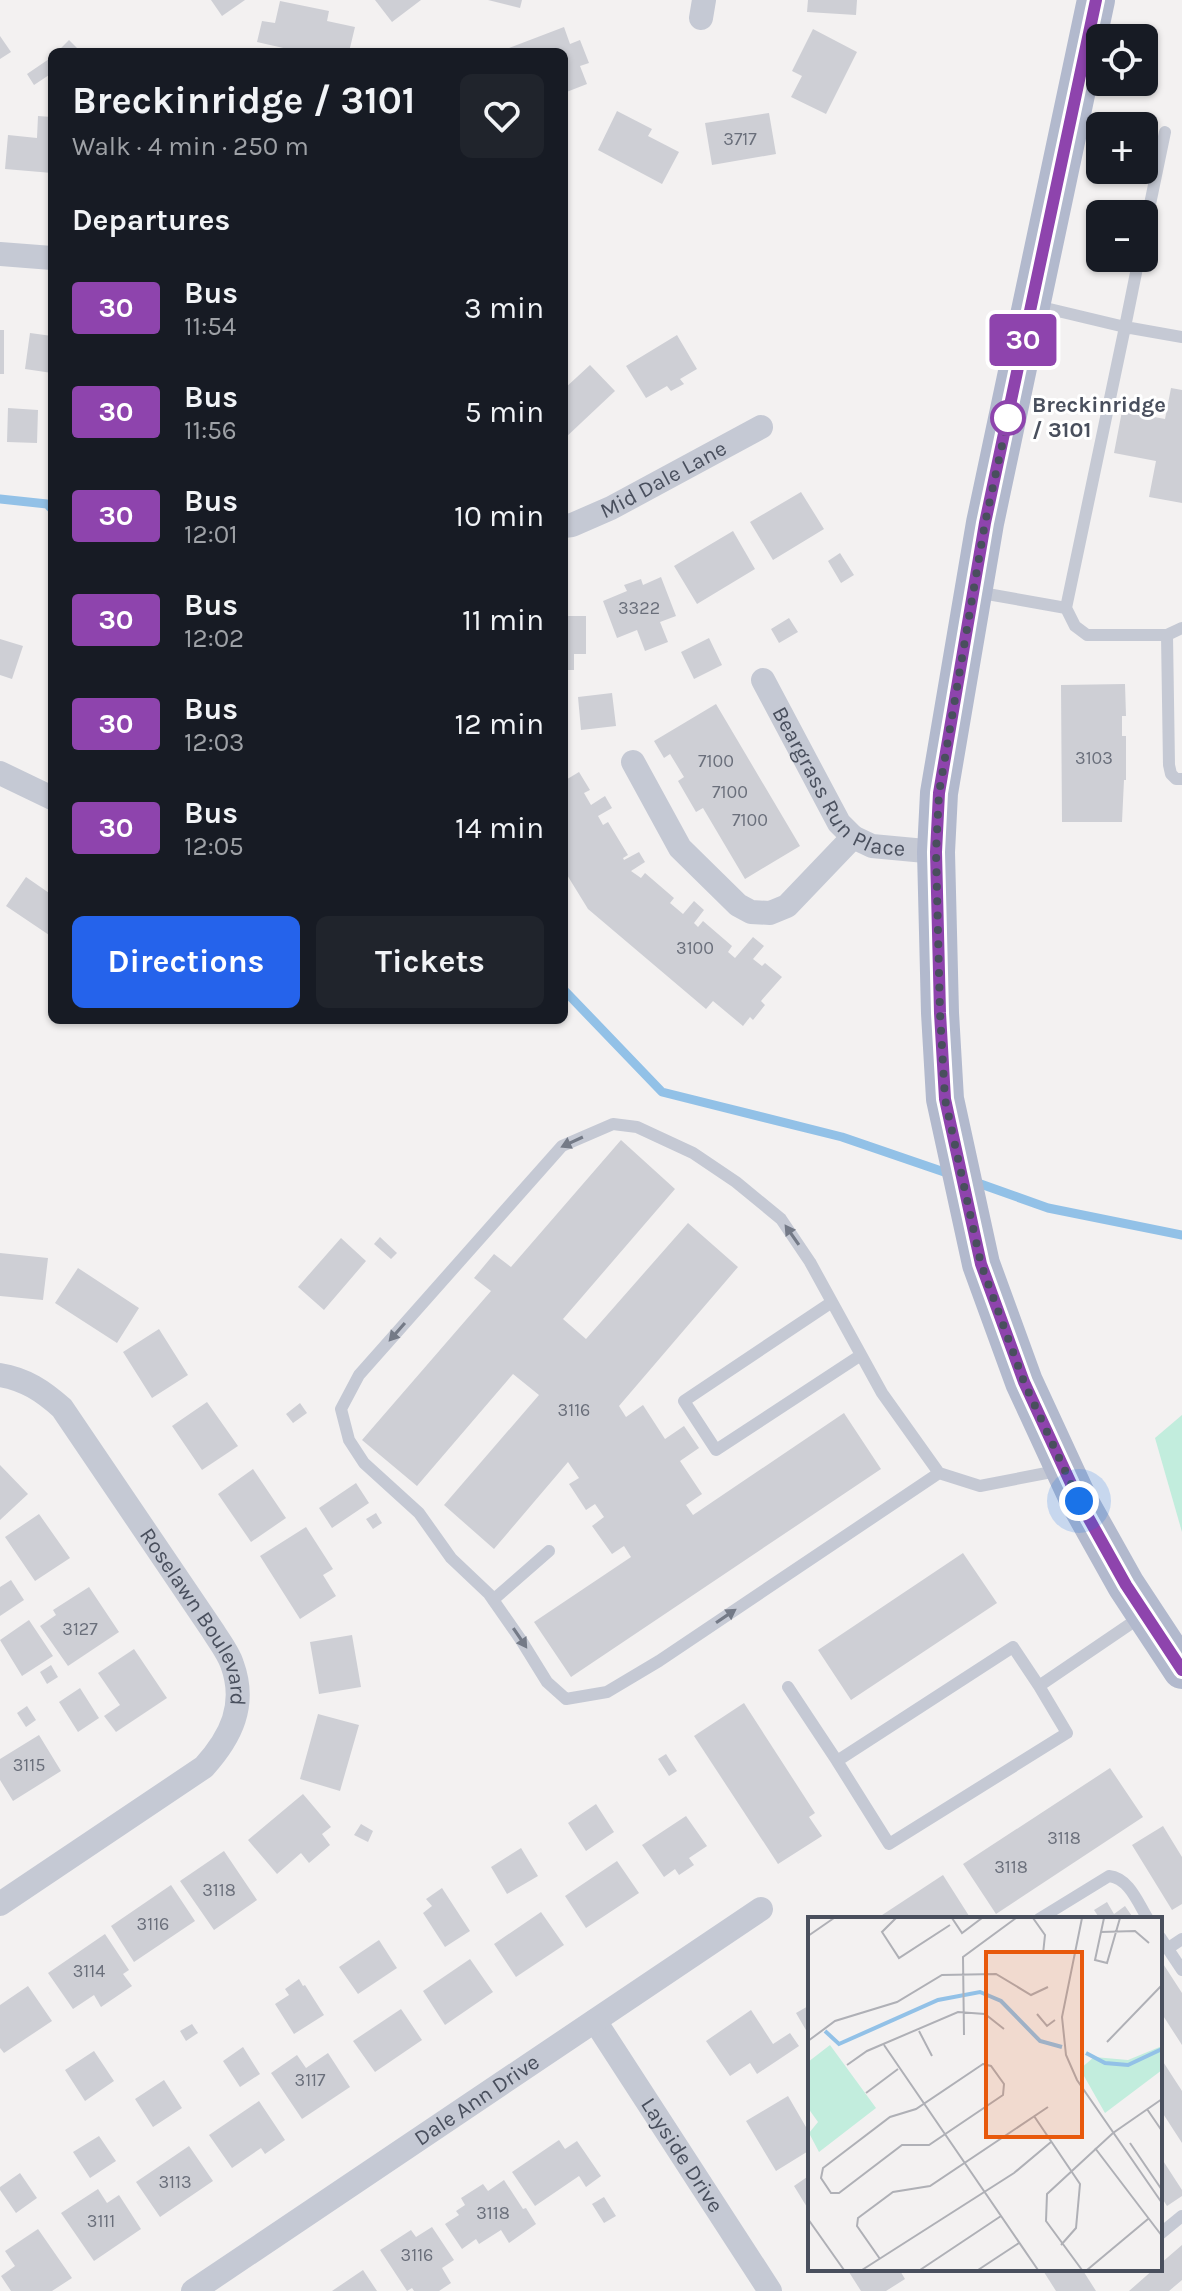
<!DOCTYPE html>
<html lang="en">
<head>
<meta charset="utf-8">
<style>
  body { margin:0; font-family:Karla,sans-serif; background:#20242c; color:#f1f3f6; height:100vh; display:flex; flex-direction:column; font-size:30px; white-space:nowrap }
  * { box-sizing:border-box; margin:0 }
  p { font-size:26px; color:#9ea1a6 }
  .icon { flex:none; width:44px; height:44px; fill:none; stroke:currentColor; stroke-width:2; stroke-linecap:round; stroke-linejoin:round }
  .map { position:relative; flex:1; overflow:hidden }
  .panel { position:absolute; left:48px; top:48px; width:520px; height:976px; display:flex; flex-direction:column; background:#171b24; border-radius:12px; box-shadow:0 2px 6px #0004 }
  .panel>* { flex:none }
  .badge { padding:0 16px; border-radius:6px; font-size:28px; line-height:52px }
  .fabs { position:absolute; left:1086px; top:24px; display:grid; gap:16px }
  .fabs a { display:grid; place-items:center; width:72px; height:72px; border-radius:12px; background:#171b24; box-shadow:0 2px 6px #0004; font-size:40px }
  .you { position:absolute; width:40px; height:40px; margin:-20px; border:6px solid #fff; border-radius:50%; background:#1a73e8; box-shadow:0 0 0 12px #1a73e833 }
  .map>.badge { position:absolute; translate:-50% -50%; box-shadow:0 0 0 4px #fff }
  h2 { padding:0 24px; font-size:30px; line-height:72px }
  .round { display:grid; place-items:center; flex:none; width:84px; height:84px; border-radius:12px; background:#20242c }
  .headline { display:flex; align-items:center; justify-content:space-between; height:136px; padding:0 24px }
  h1 { font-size:38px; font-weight:700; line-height:60px }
  .primary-button { display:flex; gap:16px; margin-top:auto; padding:16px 24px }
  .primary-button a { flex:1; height:92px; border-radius:12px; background:#2563eb; color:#fff; font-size:32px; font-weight:700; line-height:92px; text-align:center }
  .primary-button a+a { background:#20242c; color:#f1f3f6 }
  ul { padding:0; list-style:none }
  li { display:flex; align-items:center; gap:24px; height:104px; padding:0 24px }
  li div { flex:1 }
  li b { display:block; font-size:30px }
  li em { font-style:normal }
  li .badge { min-width:88px; font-weight:700; text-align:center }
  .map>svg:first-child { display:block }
</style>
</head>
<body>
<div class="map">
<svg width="1182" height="2291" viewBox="0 0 1182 2291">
  <rect width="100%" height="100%" fill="#f3f1f1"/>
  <path fill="#c2eddd" d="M 1182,1415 L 1182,1532 L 1155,1438 Z"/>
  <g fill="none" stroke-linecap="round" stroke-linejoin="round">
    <path stroke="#92c1e7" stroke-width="9" d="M 0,499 L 47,504 L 52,509
      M 564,990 L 662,1092 L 842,1137 L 950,1174
      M 975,1182 L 1048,1208 L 1182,1235"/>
  </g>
  <path fill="#cecfd5" d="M 211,0 L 245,0 L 222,16 Z
    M 375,0 L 421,0 L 392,22 Z
    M 488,0 L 522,0 L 520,8 Z
    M 808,0 L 857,0 L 856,15 L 807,12 Z
    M 280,1 L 329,11 L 327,21 L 355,27 L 349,52 L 301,52 L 257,42 L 262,21 L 275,23 Z
    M 564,27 L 570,44 L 580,40 L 589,63 L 580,66 L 587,84 L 564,93 L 564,52 L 511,52 L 509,48 Z
    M 813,29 L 857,52 L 826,114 L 791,97 L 802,76 L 792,71 Z
    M 0,36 L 11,52 L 0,59 Z
    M 69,40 L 77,48 L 73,52 L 62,52 L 60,49 Z
    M 49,59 L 52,64 L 52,73 L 34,85 L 27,74 Z
    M 617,111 L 652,129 L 648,136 L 679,152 L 662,184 L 598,150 Z
    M 769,113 L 776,154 L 712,165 L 705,123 Z
    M 38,116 L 52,117 L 52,173 L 5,169 L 8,135 L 37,138 Z
    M 0,330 L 4,330 L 4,374 L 0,374 Z
    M 30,333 L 52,336 L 52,373 L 25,369 Z
    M 677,335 L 697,369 L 680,379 L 684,384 L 671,391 L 667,386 L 646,398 L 626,366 Z
    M 590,365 L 615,391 L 564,439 L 564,389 Z
    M 1171,388 L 1182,390 L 1182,503 L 1149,497 L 1156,461 L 1114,453 L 1122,411 L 1165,419 Z
    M 8,408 L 38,410 L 37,443 L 7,442 Z
    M 801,492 L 824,529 L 773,560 L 750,522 Z
    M 733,531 L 755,569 L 697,604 L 674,566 Z
    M 840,553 L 854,575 L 841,583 L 828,561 Z
    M 661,577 L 676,616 L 660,622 L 668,642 L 645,651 L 637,630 L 617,638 L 603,601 L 627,591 L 624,585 L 641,579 L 643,585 Z
    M 564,616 L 586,616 L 586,654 L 574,654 L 574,670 L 564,670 Z
    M 789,618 L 798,632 L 779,643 L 771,629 Z
    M 709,638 L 722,665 L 694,679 L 681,652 Z
    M 0,639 L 23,646 L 12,679 L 0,675 Z
    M 1125,684 L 1126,716 L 1122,716 L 1122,736 L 1126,736 L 1126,780 L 1124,780 L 1122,822 L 1062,822 L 1061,685 Z
    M 612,693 L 616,726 L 581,730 L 578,697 Z
    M 716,704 L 800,846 L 745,879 L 703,808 L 696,812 L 678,781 L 684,777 L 670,754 L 664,758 L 654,741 Z
    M 579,772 L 590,790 L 584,793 L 591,805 L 605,796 L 612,808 L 598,816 L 603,825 L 608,822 L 628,855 L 623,858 L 624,860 L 639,852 L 645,862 L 631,871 L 641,878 L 645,873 L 674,898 L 670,903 L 683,914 L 694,901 L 704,910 L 694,923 L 698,927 L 703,921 L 732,946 L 728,952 L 735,958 L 753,937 L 764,946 L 753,959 L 762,966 L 765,963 L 782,977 L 761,1001 L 765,1005 L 753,1020 L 750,1017 L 743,1026 L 713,1001 L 706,1009 L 588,909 L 564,870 L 564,781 Z
    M 26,877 L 52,895 L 52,937 L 6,906 Z
    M 621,1140 L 675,1189 L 563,1319 L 586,1339 L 688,1223 L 738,1267 L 619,1406 L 626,1417 L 643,1405 L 665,1439 L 684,1426 L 699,1448 L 680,1461 L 702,1494 L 686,1505 L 693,1515 L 844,1413 L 881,1469 L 571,1677 L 534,1622 L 631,1557 L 624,1546 L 612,1554 L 592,1526 L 604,1517 L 595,1504 L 586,1510 L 569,1484 L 579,1478 L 568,1462 L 494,1549 L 444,1505 L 539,1395 L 513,1374 L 417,1486 L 362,1440 L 491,1291 L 474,1278 L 494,1254 L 511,1267 Z
    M 380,1237 L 397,1253 L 391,1259 L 374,1244 Z
    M 341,1238 L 366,1261 L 324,1310 L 298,1287 Z
    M 0,1253 L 48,1258 L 43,1300 L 0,1296 Z
    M 78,1268 L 139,1308 L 117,1343 L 55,1303 Z
    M 159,1329 L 188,1375 L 152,1398 L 123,1352 Z
    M 207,1402 L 238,1446 L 202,1470 L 172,1426 Z
    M 300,1403 L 307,1413 L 293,1423 L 286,1414 Z
    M 0,1465 L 28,1494 L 0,1520 Z
    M 253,1469 L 286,1518 L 251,1542 L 218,1494 Z
    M 356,1483 L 369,1503 L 332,1528 L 319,1508 Z
    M 376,1513 L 382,1523 L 373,1529 L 366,1519 Z
    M 39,1514 L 70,1558 L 35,1581 L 5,1537 Z
    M 306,1527 L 333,1569 L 323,1575 L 336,1596 L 300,1619 L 260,1556 Z
    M 963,1553 L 997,1603 L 851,1700 L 818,1650 Z
    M 11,1580 L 24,1600 L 0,1616 L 0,1587 Z
    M 89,1587 L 119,1632 L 68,1666 L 40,1626 L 56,1615 L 53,1610 Z
    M 29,1620 L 53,1656 L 22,1676 L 0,1640 Z
    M 352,1635 L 361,1687 L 319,1694 L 310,1642 Z
    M 134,1649 L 167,1698 L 116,1732 L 104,1716 L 120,1705 L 98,1673 Z
    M 51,1665 L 58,1677 L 47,1684 L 40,1672 Z
    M 80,1688 L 99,1718 L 78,1732 L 59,1702 Z
    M 744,1703 L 815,1813 L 809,1817 L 822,1836 L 778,1864 L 694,1736 Z
    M 27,1706 L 36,1720 L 26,1727 L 17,1713 Z
    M 318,1714 L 359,1725 L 340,1791 L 300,1779 Z
    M 39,1735 L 61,1771 L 13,1801 L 0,1780 L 0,1759 Z
    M 666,1754 L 677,1771 L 669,1776 L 658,1759 Z
    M 1110,1768 L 1143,1817 L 996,1914 L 963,1864 Z
    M 303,1794 L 331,1827 L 322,1834 L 330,1845 L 309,1863 L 301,1853 L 277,1874 L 248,1840 Z
    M 596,1804 L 614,1832 L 586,1851 L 568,1823 Z
    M 686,1816 L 707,1846 L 689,1858 L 694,1865 L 679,1875 L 675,1869 L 664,1877 L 642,1845 Z
    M 361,1824 L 373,1831 L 368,1842 L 354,1835 Z
    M 1163,1826 L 1182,1857 L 1182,1904 L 1172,1910 L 1132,1845 Z
    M 521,1848 L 538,1876 L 507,1894 L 491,1867 Z
    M 224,1851 L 257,1900 L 214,1930 L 180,1881 Z
    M 617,1861 L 639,1893 L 586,1928 L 565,1896 Z
    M 943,1875 L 971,1919 L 876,1919 Z
    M 171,1885 L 195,1921 L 134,1962 L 111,1926 Z
    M 442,1888 L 470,1931 L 445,1947 L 423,1913 L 432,1906 L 426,1899 Z
    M 1107,1902 L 1114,1914 L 1125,1906 L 1134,1919 L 1100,1919 L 1094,1910 Z
    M 541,1912 L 564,1945 L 516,1977 L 494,1944 Z
    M 105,1934 L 129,1970 L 123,1974 L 132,1986 L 101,2007 L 94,1995 L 73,2009 L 48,1973 Z
    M 379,1940 L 397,1968 L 358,1994 L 339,1967 Z
    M 470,1959 L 493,1992 L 445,2025 L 423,1991 Z
    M 1160,1959 L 1182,1993 L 1182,2045 L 1160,2011 Z
    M 299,1979 L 303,1986 L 305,1985 L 324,2015 L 294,2034 L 275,2004 L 289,1995 L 285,1989 Z
    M 28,1986 L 52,2021 L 4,2053 L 0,2048 L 0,2005 Z
    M 810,2005 L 810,2037 L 796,2013 Z
    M 401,2009 L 422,2040 L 375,2072 L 353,2041 Z
    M 751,2010 L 773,2044 L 790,2033 L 799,2046 L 757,2074 L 750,2063 L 730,2076 L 706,2041 Z
    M 192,2024 L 198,2033 L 186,2041 L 180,2031 Z
    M 243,2047 L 260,2074 L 240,2087 L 223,2061 Z
    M 94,2051 L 114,2081 L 85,2101 L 65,2070 Z
    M 328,2053 L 350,2087 L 302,2119 L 271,2073 L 297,2055 L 306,2068 Z
    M 1160,2057 L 1182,2091 L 1182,2143 L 1160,2109 Z
    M 164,2080 L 182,2108 L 153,2127 L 135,2099 Z
    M 788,2096 L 810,2134 L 810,2150 L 776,2171 L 746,2121 Z
    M 259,2101 L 285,2140 L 265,2154 L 261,2148 L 232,2168 L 209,2135 Z
    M 99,2136 L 116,2161 L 90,2178 L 73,2152 Z
    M 559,2140 L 565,2149 L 577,2141 L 601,2176 L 586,2187 L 579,2176 L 535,2206 L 512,2172 Z
    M 189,2146 L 213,2181 L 160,2217 L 136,2182 Z
    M 1160,2156 L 1182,2190 L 1182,2196 L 1167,2206 L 1160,2195 Z
    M 20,2173 L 37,2198 L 16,2213 L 0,2190 L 0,2187 Z
    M 810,2175 L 810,2212 L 794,2186 Z
    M 504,2180 L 523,2209 L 526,2208 L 536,2224 L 509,2243 L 501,2230 L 479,2244 L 476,2239 L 462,2249 L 445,2224 L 459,2215 L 456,2211 L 465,2205 L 461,2198 L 483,2184 L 488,2191 Z
    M 98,2189 L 107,2203 L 119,2195 L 141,2229 L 94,2261 L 61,2213 Z
    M 604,2197 L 616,2216 L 604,2223 L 592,2204 Z
    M 432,2227 L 454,2260 L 442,2268 L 451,2283 L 439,2291 L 414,2291 L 412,2288 L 407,2291 L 380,2250 L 411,2230 L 416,2237 Z
    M 38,2229 L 72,2278 L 52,2291 L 11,2291 L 1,2276 L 15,2266 L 5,2251 Z
    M 1182,2245 L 1182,2280 L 1169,2291 L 1129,2291 L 1154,2269 L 1160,2269 L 1160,2264 Z
    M 847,2269 L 899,2269 L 905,2279 L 886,2291 L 861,2291 Z
    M 1042,2269 L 1082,2269 L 1096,2291 L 1056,2291 Z
    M 363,2270 L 377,2291 L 332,2291 Z"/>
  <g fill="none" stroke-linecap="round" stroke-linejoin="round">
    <path stroke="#c5c9d4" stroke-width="12" d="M 1144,233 L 1165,132
      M 1037,306 L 1125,327 L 1139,258
      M 976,592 L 1066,608 L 1125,327 L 1182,337
      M 1066,608 L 1075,626 L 1087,635 L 1167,635 L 1169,765 L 1171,774 L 1176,779 L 1182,779
      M 1167,635 L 1182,628
      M 832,1302 L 684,1401 L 716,1450 L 861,1355
      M 939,1473 L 659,1661 L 607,1692 L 566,1699 L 547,1682 L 521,1640 L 489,1594 L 451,1558 L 419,1513 L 364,1463 L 349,1440 L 341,1409 L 359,1375 L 562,1146 L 613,1124 L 637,1127 L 693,1153 L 736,1182 L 781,1219 L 810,1262 L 882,1393 L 939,1473 L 980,1486 L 1062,1470
      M 493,1600 L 549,1551
      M 1039,1686 L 1067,1733 L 889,1844 L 837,1761 L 1013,1647 L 1039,1686 L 1142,1616
      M 788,1687 L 837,1761
      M 1039,1919 L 1109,1876 C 1129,1878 1138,1903 1148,1919
      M 1160,1937 L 1182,1970
      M 1167,1949 L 1182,1939
      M 1160,2234 L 1182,2216"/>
    <g stroke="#c5c9d4" stroke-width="24">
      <path d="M 701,18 L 704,0"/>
      <path d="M 0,254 L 52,258"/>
      <path id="s1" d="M 564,526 L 572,525 L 611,508 L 761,427"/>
      <path id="s2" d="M 763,680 L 839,823 L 853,837 L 872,846 L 936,852"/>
      <path d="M 633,762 L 680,848 L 738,905 L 751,912 L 770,913 L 787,906 L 853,837"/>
      <path d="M 0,773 L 52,798"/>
      <path id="s3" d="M 0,1375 C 25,1379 43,1391 62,1408 L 213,1631 C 219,1641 228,1652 232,1664 C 247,1705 231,1737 204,1767 L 0,1904"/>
      <path id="s4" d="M 595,2021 L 770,2291"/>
      <path id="s5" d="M 193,2291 L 761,1909"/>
    </g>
    <path stroke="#b2b9cd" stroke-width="38" d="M 1096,0 L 985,523 L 939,793 L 936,852 L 940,1013 L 945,1099 L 981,1264 L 1024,1382 L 1079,1501 L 1126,1585 L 1182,1670"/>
  </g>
  <defs><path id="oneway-solid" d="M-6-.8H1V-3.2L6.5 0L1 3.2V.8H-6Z" transform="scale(2)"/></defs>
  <g fill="#747a87">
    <use href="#oneway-solid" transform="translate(572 1142) rotate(155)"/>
    <use href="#oneway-solid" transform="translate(792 1235) rotate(-125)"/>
    <use href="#oneway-solid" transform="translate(397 1332) rotate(131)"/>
    <use href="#oneway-solid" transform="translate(726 1616) rotate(-34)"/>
    <use href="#oneway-solid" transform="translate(520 1638) rotate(56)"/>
  </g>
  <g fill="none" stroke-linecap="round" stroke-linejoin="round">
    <g stroke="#fff" stroke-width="18">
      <path id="line" d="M 1096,0 L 985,523 L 939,793 L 936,852 L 940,1013 L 945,1099 L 981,1264 L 1024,1382 L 1079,1501 L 1126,1585 L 1182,1670"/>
    </g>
    <use href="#line" stroke="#8e44ad" stroke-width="12"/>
    <path stroke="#494f5d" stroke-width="8" stroke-dasharray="0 14.4" d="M 1008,418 L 985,523 L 939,793 L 936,852 L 940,1013 L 945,1099 L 981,1264 L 1024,1382 L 1079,1501"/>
  </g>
  <circle fill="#fff" stroke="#8e44ad" stroke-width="4" cx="1008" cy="418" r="16"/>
  <g text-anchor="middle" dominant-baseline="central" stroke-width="6" stroke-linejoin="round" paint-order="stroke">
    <g font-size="18" fill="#6a6f7b">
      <text x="740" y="139">3717</text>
      <text x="639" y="608">3322</text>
      <text x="1094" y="758">3103</text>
      <text x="716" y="761">7100</text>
      <text x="730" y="792">7100</text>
      <text x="750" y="820">7100</text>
      <text x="695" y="948">3100</text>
      <text x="574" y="1410">3116</text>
      <text x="80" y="1629">3127</text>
      <text x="29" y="1765">3115</text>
      <text x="1064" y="1838">3118</text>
      <text x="1011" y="1867">3118</text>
      <text x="219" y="1890">3118</text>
      <text x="153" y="1924">3116</text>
      <text x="89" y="1971">3114</text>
      <text x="310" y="2080">3117</text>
      <text x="175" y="2182">3113</text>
      <text x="493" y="2213">3118</text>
      <text x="101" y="2221">3111</text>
      <text x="417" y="2255">3116</text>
    </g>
    <g font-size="22" font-weight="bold" fill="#494f5d" stroke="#fff" text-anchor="start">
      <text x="1032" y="405">Breckinridge<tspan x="1032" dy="25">/ 3101</tspan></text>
    </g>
    <g font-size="22" fill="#494f5d" stroke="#fff">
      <text stroke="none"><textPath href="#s1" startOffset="110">Mid Dale Lane</textPath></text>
      <text stroke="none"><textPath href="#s2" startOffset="134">Beargrass Run Place</textPath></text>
      <text stroke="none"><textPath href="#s3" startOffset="320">Roselawn Boulevard</textPath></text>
      <text stroke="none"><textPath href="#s5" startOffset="342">Dale Ann Drive</textPath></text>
      <text stroke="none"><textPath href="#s4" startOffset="160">Layside Drive</textPath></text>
    </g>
  </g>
  <g transform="translate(808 1917)">
    <rect width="354" height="354" fill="#f3f1f1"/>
    <path d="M 22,128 L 68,191 L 11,235 L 1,216 L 10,205 L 0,191 L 0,145 ZM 354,129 L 354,153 L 297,196 L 272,152 L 286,140 L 320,143 Z" fill="#c2eddd"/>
    <path fill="none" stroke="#92c1e7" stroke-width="4" d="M 17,114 L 31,127 L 130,83 L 172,75 L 193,84 L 232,124 L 254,130M 278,136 L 297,146 L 320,148 L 354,132"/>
    <path fill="none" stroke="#afb0b6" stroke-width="2" d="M 88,1 L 74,15 L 91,41 L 142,8M 144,1 L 154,16 L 174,1M 225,1 L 237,18 L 235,37M 274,1 L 254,100 L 258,138 L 269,163 L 354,286M 296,1 L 287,43 L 299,46 L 312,1M 293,15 L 327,14 L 341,26M 0,19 L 26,1M 229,97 L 239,109 L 247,103M 111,114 L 124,139M 156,118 L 155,40 L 208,1M 0,124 L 27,104 L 89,85 L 134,58 L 188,57 L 223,78 L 240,70M 299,125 L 354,68M 76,128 L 230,353M 175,147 L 183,149 L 196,167 L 195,178 L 121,228 L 94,228 L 31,276 L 23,276 L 13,261 L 15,251 L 82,200 L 108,192 ZM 39,148 L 59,134 L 150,95 L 177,97 L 196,112M 58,176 L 90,152M 339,192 L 354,214M 226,199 L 272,267 L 268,311 L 253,328M 322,226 L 354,273M 287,231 L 354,319M 0,302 L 36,353M 72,342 L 49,309 L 50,301 L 85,275 L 122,269 L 240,190M 54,353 L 206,256 L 243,225M 112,353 L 193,299M 170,353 L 211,326M 274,353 L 238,304 L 239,277 L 305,216 L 354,182M 279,353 L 340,302"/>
    <path fill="#e8590c" fill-opacity="0.15" stroke="#e8590c" stroke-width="4" d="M 178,35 L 274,35 L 274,220 L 178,220 Z"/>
    <rect width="354" height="354" fill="none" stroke="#494f5d" stroke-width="4"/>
  </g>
</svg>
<div class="fabs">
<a><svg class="icon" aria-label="locate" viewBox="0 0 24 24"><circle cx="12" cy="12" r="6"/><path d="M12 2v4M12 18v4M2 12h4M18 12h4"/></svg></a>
<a>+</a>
<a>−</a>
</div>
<div class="you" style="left:1079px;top:1501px"></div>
<b class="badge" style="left:1023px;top:340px;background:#8e44ad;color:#fff">30</b>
<section class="panel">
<div class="headline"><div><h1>Breckinridge / 3101</h1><p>Walk · 4 min · 250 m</p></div><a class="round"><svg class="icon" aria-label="heart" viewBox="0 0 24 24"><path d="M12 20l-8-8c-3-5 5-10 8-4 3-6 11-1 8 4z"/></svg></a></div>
<h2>Departures</h2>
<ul>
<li><span class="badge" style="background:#8e44ad;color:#fff">30</span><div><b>Bus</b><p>11:54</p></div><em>3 min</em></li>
<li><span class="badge" style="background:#8e44ad;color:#fff">30</span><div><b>Bus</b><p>11:56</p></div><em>5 min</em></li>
<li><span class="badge" style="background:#8e44ad;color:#fff">30</span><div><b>Bus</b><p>12:01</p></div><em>10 min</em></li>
<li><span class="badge" style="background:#8e44ad;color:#fff">30</span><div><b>Bus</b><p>12:02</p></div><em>11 min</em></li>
<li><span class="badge" style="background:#8e44ad;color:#fff">30</span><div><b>Bus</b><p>12:03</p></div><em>12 min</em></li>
<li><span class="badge" style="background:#8e44ad;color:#fff">30</span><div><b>Bus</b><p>12:05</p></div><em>14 min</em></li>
</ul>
<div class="primary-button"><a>Directions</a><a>Tickets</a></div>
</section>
</div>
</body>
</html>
